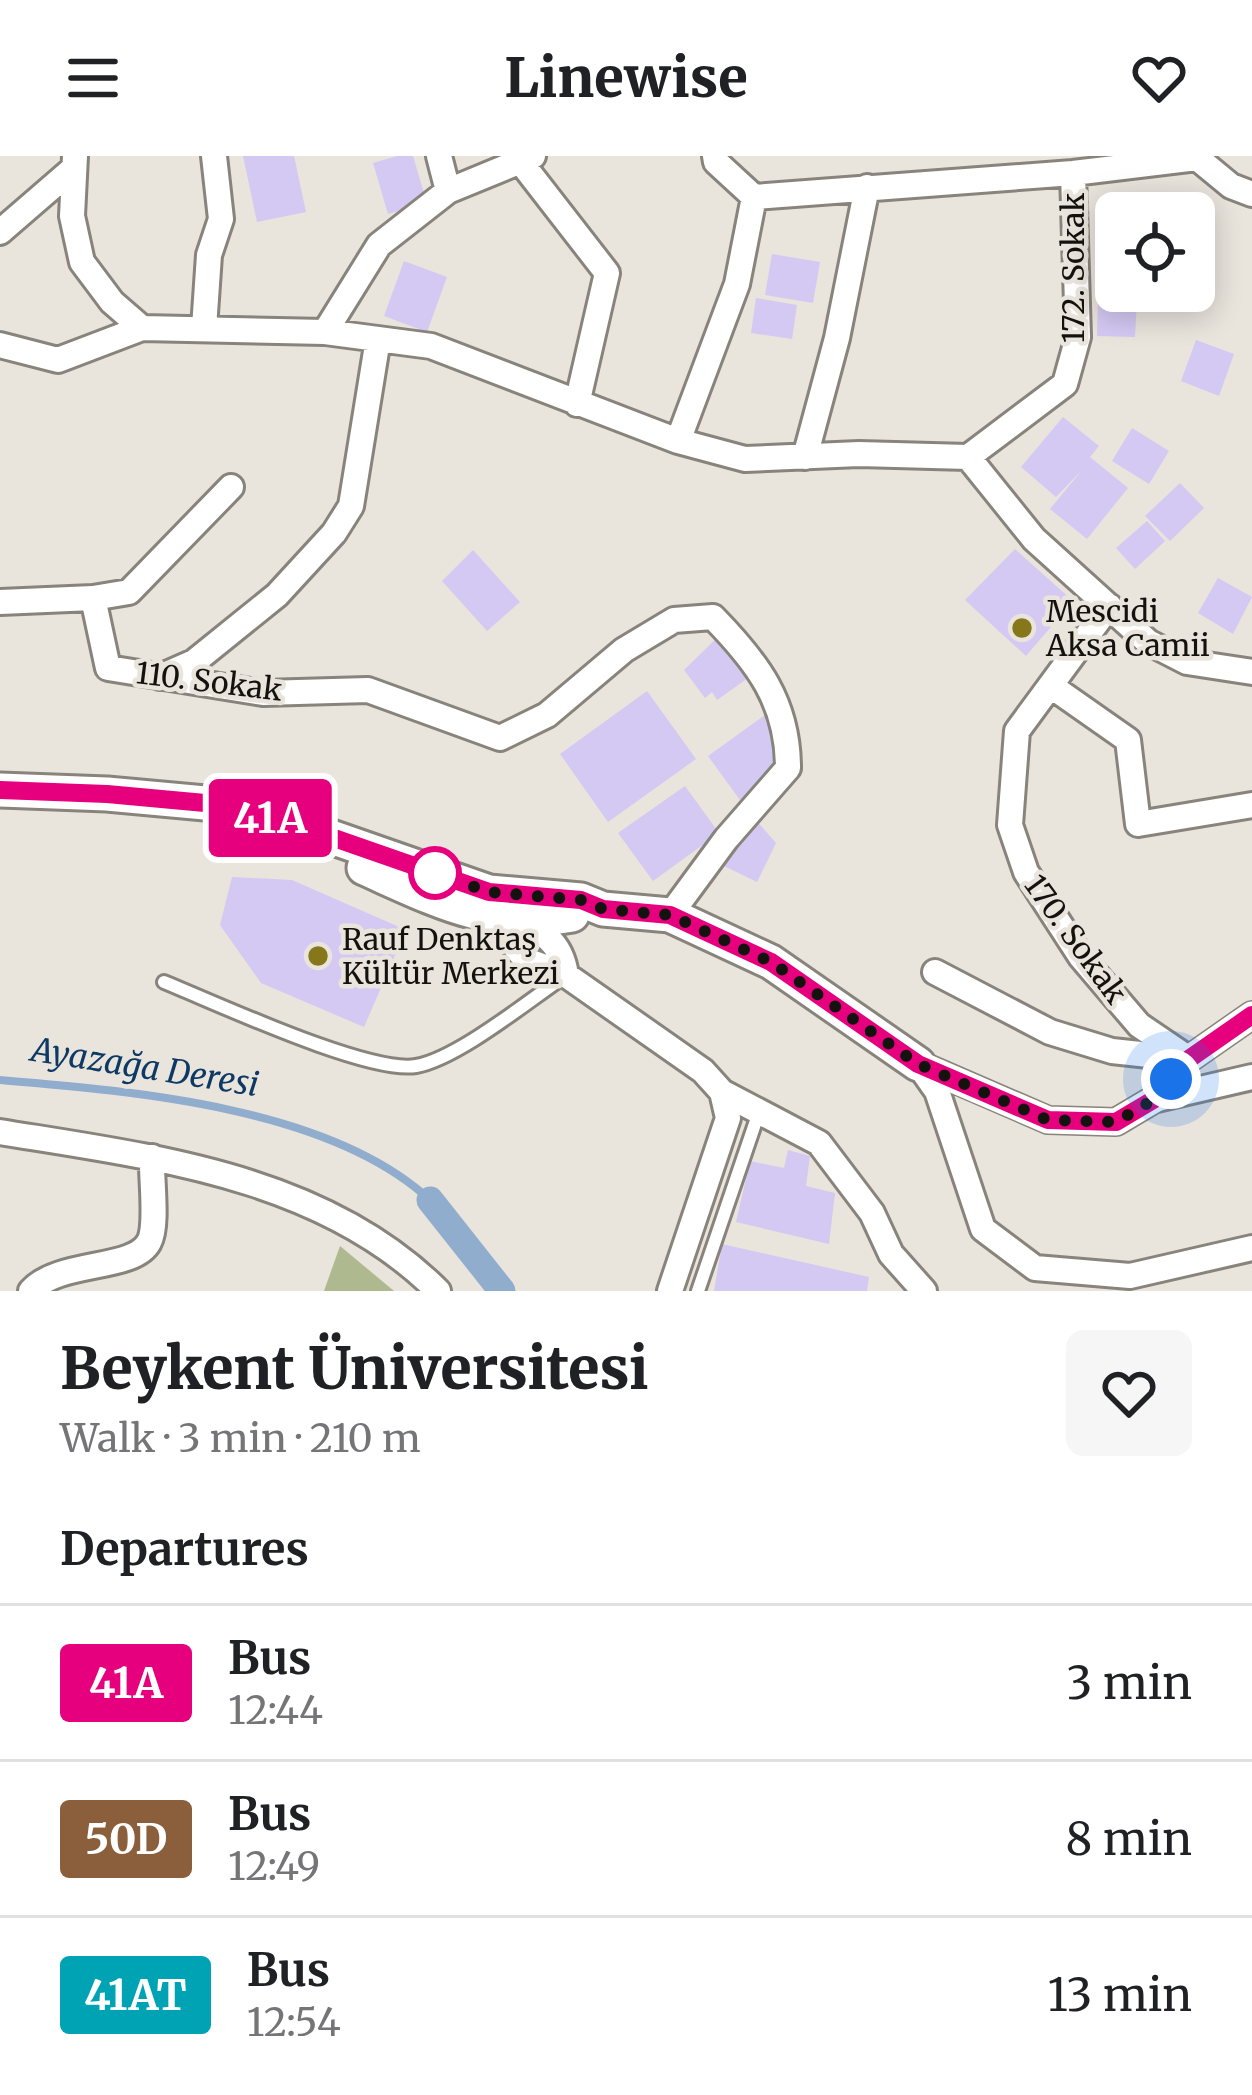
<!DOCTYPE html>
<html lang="en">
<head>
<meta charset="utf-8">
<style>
  body { margin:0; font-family:Merriweather,serif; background:#f6f6f6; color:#202124; height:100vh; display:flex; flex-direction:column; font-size:45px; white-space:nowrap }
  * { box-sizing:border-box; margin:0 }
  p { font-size:39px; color:#757577 }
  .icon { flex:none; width:66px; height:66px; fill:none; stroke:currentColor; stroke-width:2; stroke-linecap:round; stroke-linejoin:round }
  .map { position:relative; height:1135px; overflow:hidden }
  .sheet { display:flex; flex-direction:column; background:#fff; flex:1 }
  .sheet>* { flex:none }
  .badge { padding:0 24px; border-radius:9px; font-size:42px; line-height:78px }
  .buttons { position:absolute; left:1095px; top:36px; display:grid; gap:24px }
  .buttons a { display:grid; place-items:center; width:120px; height:120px; border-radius:18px; background:#fff; box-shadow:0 6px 30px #0003; font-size:60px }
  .you { position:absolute; width:60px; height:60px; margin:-30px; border:9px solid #fff; border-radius:50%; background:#1a73e8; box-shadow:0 0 0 18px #1a73e833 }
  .map>.badge { position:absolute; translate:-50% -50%; box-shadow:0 0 0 6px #fff }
  h2 { padding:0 60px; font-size:45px; line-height:108px }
  .round { display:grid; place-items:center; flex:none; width:126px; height:126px; border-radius:18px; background:#f6f6f6 }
  .summary { display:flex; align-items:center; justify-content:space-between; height:204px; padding:0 60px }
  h1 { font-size:57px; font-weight:800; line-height:90px }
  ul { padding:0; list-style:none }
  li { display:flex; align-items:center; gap:36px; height:156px; padding:0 60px; border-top:3px solid #e0e0e0 }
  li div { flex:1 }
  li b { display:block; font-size:45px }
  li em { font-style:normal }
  li .badge { min-width:132px; font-weight:700; text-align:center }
  header { display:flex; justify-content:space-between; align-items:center; height:156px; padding:0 60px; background:#fff; font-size:54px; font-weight:800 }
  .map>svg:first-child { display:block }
</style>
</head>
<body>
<header><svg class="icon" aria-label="menu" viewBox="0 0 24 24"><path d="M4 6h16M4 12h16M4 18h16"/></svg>Linewise<svg class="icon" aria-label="heart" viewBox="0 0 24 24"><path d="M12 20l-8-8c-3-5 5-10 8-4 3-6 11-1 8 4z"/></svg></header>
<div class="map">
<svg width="1252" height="1135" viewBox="0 0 1252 1135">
  <rect width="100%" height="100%" fill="#e9e4dc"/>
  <path fill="#aeb990" d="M 340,1090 L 394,1135 L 324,1135 Z"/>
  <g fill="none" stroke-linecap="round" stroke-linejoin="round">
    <path stroke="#90adce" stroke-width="8" d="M 0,924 C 132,935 330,951 430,1044"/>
    <path stroke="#90adce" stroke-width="27" d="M 430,1044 L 502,1135"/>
  </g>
  <path fill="#d4c9f3" d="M 243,0 L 294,0 L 306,56 L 257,66 Z
    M 397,0 L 413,0 L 427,47 L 388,58 L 373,7 Z
    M 1116,71 L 1116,121 L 1108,122 L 1102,72 Z
    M 772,98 L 820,106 L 813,147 L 765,139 Z
    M 404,105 L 447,121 L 427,176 L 384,160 Z
    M 756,142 L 797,149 L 792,183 L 751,177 Z
    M 1098,144 L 1137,145 L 1135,181 L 1097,180 Z
    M 1196,184 L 1234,198 L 1219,240 L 1181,225 Z
    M 1063,261 L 1099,290 L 1090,301 L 1128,332 L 1087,383 L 1050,353 L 1082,314 L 1056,341 L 1021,311 Z
    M 1132,272 L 1169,295 L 1149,328 L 1112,305 Z
    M 1180,327 L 1204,352 L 1170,385 L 1145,360 Z
    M 1147,365 L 1165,385 L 1135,413 L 1116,392 Z
    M 1015,393 L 1073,445 L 1026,500 L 965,444 Z
    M 473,394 L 520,446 L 487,475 L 442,425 Z
    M 1218,422 L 1252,441 L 1233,478 L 1198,457 Z
    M 724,475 L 755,517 L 717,544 L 712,536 L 705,542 L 684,514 Z
    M 647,535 L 696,603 L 608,666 L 560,598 Z
    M 765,559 L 781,614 L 740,644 L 708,600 Z
    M 685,630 L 719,677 L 653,725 L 618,677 Z
    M 749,656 L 776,687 L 757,726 L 716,706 Z
    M 232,721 L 292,724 L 406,774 L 364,871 L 261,827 L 220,769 Z
    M 788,994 L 810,1000 L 806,1030 L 835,1037 L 829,1088 L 736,1066 L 750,1005 L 784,1012 Z
    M 722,1088 L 869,1121 L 867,1135 L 714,1135 Z"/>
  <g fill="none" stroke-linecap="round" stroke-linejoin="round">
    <g stroke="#88837b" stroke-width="18">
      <path id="lane" d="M 164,826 C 216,847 368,918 416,910 C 457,903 528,845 565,820
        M 698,1135 L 759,956"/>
    </g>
    <g stroke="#88837b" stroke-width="30">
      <path id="street" d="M 75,0 L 72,60 L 82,106 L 112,146 L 142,172 L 325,176 L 431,190 L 678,285 L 745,303 L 859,298 L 968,301 L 1034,383 L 1148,486 L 1187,506 L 1252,516
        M 439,0 L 448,35
        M 715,0 L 716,6 L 754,41 L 1073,17 L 1197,2 L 1231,30 L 1252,38
        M 520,5 L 607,117 L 577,248
        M 0,76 L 74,12
        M 204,172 L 209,99 L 221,63 L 214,0
        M 325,176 L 379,89 L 448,35 L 533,0
        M 0,189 L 58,204 L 142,172
        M 678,285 L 737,128 L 754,41
        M 805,301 L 837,182 L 867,31
        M 968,301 L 1065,228 L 1078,181 L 1073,17
        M 93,442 L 129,436 L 231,331
        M 0,446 L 93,442 L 108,512 L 263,537 L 368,534 L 500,582 L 547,559 L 624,494 L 674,464 L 713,461 C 757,506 788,546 788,612 L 726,683 L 670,759
        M 1109,450 L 1017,575 L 1010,669 L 1026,716 L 1081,801 L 1139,869 L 1189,903
        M 160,521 L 194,506 L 277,439 L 334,377 L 351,350 L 378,183
        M 1051,530 L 1128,584 L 1138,668 L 1252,649
        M 935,816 L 1050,876 L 1112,895 L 1186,903
        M 566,819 C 561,785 543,775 512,765 L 513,788 L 526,804 L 566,819 L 703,915 L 722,936 L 728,962 L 670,1135
        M 918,908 L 937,935 L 983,1073 L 1035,1112 L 1130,1120 L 1252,1092
        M 921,909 L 1048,964 L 1116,966 L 1153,944 L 1189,903 L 1252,859
        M 722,936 L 819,987 L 872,1057 L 891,1098 L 924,1135
        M 1153,944 L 1252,921
        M 0,976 C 153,1001 323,1020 438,1135
        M 31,1135 C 59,1104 134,1115 149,1086 C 158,1070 151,1022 152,1001"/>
    </g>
    <g stroke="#88837b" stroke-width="39">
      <path id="secondary" d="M 0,634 L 107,638 L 205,647 L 314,675 L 489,736 L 581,744 L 603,753 L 670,759 L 771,806 L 918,908
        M 364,712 C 436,744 491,774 572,759"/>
    </g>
    <use href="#lane" stroke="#fff" stroke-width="12"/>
    <use href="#street" stroke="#fff" stroke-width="24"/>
    <use href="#secondary" stroke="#fff" stroke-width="33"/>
  </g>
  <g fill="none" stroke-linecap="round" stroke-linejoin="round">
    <g stroke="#fff" stroke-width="27">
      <path id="line" d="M 0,634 L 107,638 L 205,647 L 314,675 L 489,736 L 581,744 L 603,753 L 670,759 L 771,806 L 918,908 L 1048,964 L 1116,966 L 1153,944 L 1189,903 L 1252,859"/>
    </g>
    <use href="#line" stroke="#e6007e" stroke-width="18"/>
    <path stroke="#14120f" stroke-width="12" stroke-dasharray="0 21.6" d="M 435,717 L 424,713 L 489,736 L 581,744 L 603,753 L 670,759 L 771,806 L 918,908 L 1048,964 L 1116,966 L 1153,944 L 1171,923"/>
  </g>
  <g fill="#85771a" stroke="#e9e4dc" stroke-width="4.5">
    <circle cx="1022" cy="472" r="12"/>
    <circle cx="318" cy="800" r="12"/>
  </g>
  <circle fill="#fff" stroke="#e6007e" stroke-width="6" cx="435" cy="717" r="24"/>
  <g text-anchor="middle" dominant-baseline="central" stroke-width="9" stroke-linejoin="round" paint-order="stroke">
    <g font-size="30" fill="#14120f" stroke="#e9e4dc">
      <text transform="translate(1073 112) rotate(-90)">172. Sokak</text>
      <text transform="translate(209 525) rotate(7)">110. Sokak</text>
      <text transform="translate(1076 783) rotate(54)">170. Sokak</text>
    </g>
    <g font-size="30" fill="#14120f" stroke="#e9e4dc" text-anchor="start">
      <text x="1046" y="455">Mescidi<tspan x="1046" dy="34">Aksa Camii</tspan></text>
      <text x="342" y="783">Rauf Denktaş<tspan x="342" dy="34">Kültür Merkezi</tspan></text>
    </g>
    <g font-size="33" font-style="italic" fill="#0d3964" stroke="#e9e4dc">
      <text transform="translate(145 911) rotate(9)">Ayazağa Deresi</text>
    </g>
  </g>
</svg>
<div class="buttons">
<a><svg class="icon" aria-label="locate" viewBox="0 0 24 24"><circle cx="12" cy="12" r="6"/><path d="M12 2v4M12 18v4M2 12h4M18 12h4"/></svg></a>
</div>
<div class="you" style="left:1171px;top:923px"></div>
<b class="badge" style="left:270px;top:662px;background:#e6007e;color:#fff">41A</b>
</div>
<section class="sheet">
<div class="summary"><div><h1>Beykent Üniversitesi</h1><p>Walk · 3 min · 210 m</p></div><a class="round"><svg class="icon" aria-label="heart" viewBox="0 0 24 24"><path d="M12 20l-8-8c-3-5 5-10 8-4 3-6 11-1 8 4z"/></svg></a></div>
<h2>Departures</h2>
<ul>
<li><span class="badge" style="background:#e6007e;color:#fff">41A</span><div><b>Bus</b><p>12:44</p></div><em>3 min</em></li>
<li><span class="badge" style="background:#8b5e3c;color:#fff">50D</span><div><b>Bus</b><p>12:49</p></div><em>8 min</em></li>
<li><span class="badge" style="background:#00a3b4;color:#fff">41AT</span><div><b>Bus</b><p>12:54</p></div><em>13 min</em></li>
</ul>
</section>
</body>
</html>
